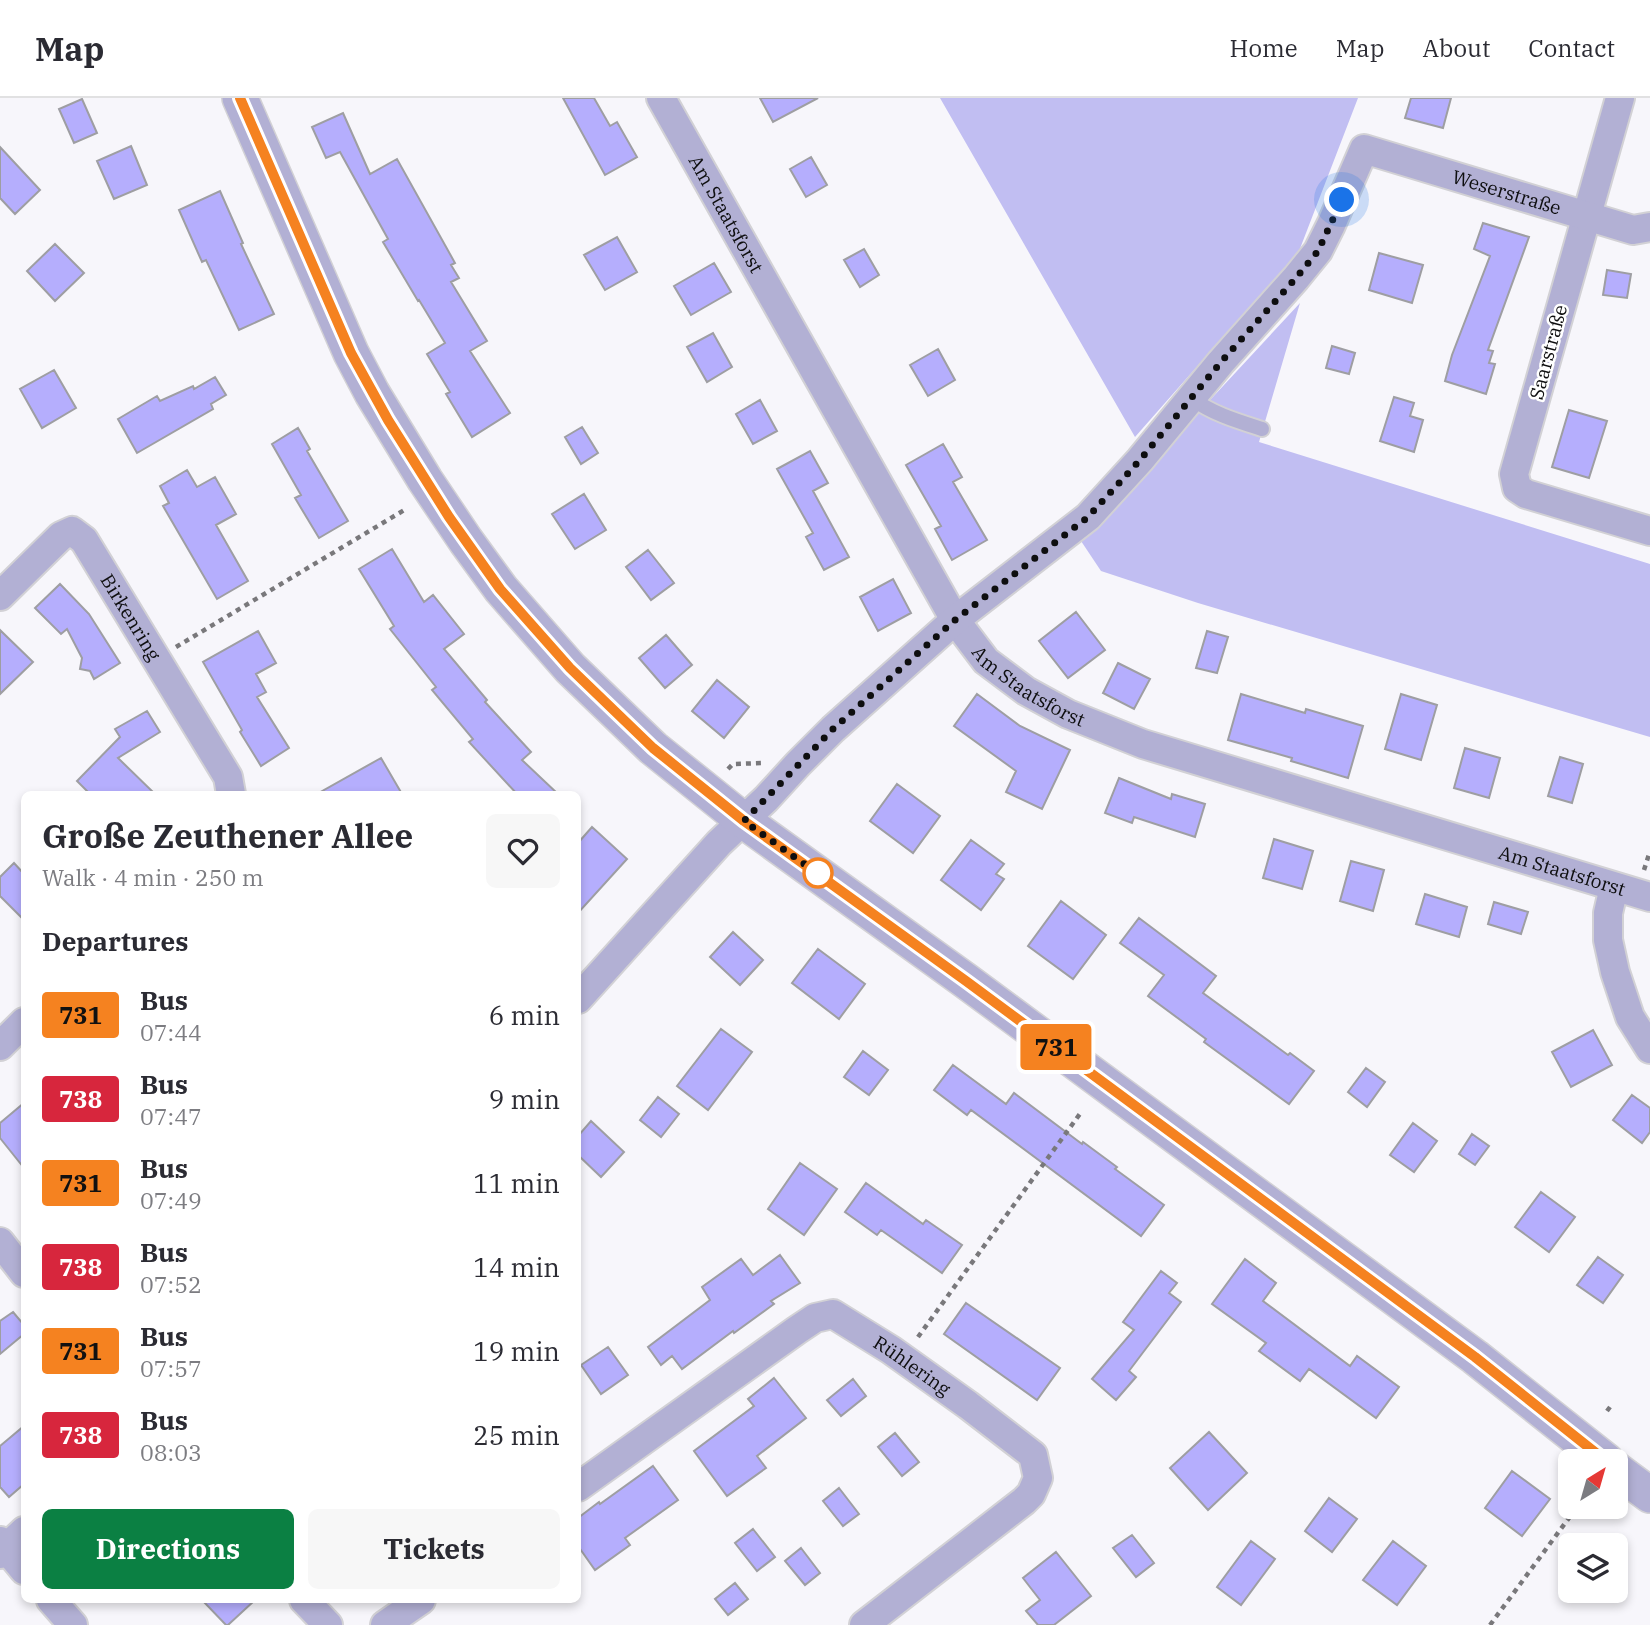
<!DOCTYPE html>
<html lang="en">
<head>
<meta charset="utf-8">
<style>
  body { margin:0; font-family:"IBM Plex Serif",serif; background:#f7f7f7; color:#2b2b33; height:100vh; display:flex; flex-direction:column; font-size:26px; white-space:nowrap }
  * { box-sizing:border-box; margin:0 }
  p { font-size:23px; color:#7c7c81 }
  .icon { flex:none; width:38px; height:38px; fill:none; stroke:currentColor; stroke-width:2; stroke-linecap:round; stroke-linejoin:round }
  .map { position:relative; flex:1; overflow:hidden }
  .details { position:absolute; left:21px; top:693px; width:560px; height:812px; display:flex; flex-direction:column; background:#fff; border-radius:10px; box-shadow:0 4px 10px #0003 }
  .details>* { flex:none }
  .badge { padding:0 14px; border-radius:5px; font-size:24px; line-height:46px }
  .needle { width:46px; rotate:37deg }
  .controls { position:absolute; left:1558px; top:1351px; display:grid; gap:14px }
  .controls a { display:grid; place-items:center; width:70px; height:70px; border-radius:10px; background:#fff; box-shadow:0 4px 10px #0003; font-size:35px }
  .you { position:absolute; width:35px; height:35px; margin:-18px; border:5px solid #fff; border-radius:50%; background:#1a73e8; box-shadow:0 0 0 10px #1a73e833 }
  .map>.badge { position:absolute; translate:-50% -50%; box-shadow:0 0 0 4px #fff }
  h2 { padding:0 21px; font-size:26px; line-height:63px }
  .round { display:grid; place-items:center; flex:none; width:74px; height:74px; border-radius:10px; background:#f7f7f7 }
  .head { display:flex; align-items:center; justify-content:space-between; height:119px; padding:0 21px }
  h1 { font-size:33px; font-weight:700; line-height:52px }
  .action { display:flex; gap:14px; margin-top:auto; padding:14px 21px }
  .action a { flex:1; height:80px; border-radius:10px; background:#0b8043; color:#fff; font-size:28px; font-weight:700; line-height:80px; text-align:center }
  .action a+a { background:#f7f7f7; color:#2b2b33 }
  ul { padding:0; list-style:none }
  li { display:flex; align-items:center; gap:21px; height:84px; padding:0 21px }
  li div { flex:1 }
  li b { display:block; font-size:26px }
  li em { font-style:normal }
  li .badge { min-width:77px; font-weight:700; text-align:center }
  header { display:flex; align-items:center; gap:42px; box-sizing:border-box; height:98px; padding:0 35px; background:#fff; border-bottom:2px solid #e1e1e2 }
  header strong { font-size:33px }
  nav { display:flex; gap:38px; margin-inline-start:auto; font-size:24px }
  .map>svg:first-child { display:block }
</style>
</head>
<body>
<header>
<strong>Map</strong>
<nav><a>Home</a><a>Map</a><a>About</a><a>Contact</a></nav>
</header>
<div class="map">
<svg width="1650" height="1527" viewBox="0 0 1650 1527">
  <rect width="100%" height="100%" fill="#f7f6fb"/>
  <path fill="#c1bef2" d="M 940,0 L 1358,0 L 1296,161 L 1268,188 L 1135,339 Z
    M 1300,205 L 1259,344 L 1650,466 L 1650,639 L 1198,505 L 1101,473 L 1079,440 L 1146,371 Z"/>
  <path fill="#b5aefd" stroke="#9e9ea2" stroke-width="2" d="M 563,0 L 594,0 L 610,28 L 617,24 L 637,59 L 605,77 Z
    M 760,0 L 818,0 L 773,24 Z
    M 1411,0 L 1451,0 L 1443,30 L 1405,20 Z
    M 82,1 L 97,35 L 74,45 L 59,11 Z
    M 343,15 L 370,76 L 397,61 L 455,165 L 451,167 L 459,180 L 451,184 L 487,243 L 470,253 L 510,315 L 472,339 L 446,296 L 450,294 L 427,256 L 445,245 L 419,202 L 418,203 L 383,144 L 388,141 L 340,54 L 326,60 L 312,29 Z
    M 131,48 L 147,87 L 114,101 L 97,63 Z
    M 0,49 L 40,92 L 15,116 L 0,100 Z
    M 811,59 L 827,87 L 806,99 L 790,71 Z
    M 220,93 L 243,145 L 241,146 L 274,216 L 239,232 L 206,162 L 202,164 L 179,112 Z
    M 1483,125 L 1529,139 L 1488,252 L 1493,253 L 1489,265 L 1495,266 L 1486,296 L 1445,283 L 1452,257 L 1490,158 L 1474,151 Z
    M 617,139 L 637,174 L 605,192 L 584,157 Z
    M 55,146 L 84,175 L 55,203 L 27,173 Z
    M 864,151 L 879,177 L 860,189 L 844,162 Z
    M 1379,155 L 1423,167 L 1412,205 L 1369,192 Z
    M 714,165 L 731,194 L 691,217 L 674,188 Z
    M 1607,172 L 1631,176 L 1627,200 L 1603,197 Z
    M 713,235 L 732,269 L 707,284 L 687,249 Z
    M 1332,248 L 1355,255 L 1349,276 L 1326,270 Z
    M 938,251 L 955,282 L 928,298 L 910,267 Z
    M 54,272 L 76,310 L 42,330 L 20,291 Z
    M 215,279 L 226,297 L 211,306 L 213,311 L 137,355 L 118,321 L 157,298 L 160,303 L 193,288 L 194,291 Z
    M 1394,299 L 1414,305 L 1410,318 L 1423,322 L 1414,354 L 1380,343 Z
    M 760,302 L 777,333 L 753,346 L 736,316 Z
    M 1569,312 L 1607,323 L 1589,380 L 1552,369 Z
    M 582,329 L 598,355 L 581,366 L 565,339 Z
    M 298,330 L 310,351 L 307,353 L 348,423 L 319,440 L 295,400 L 301,397 L 272,346 Z
    M 943,346 L 962,379 L 953,384 L 987,442 L 952,462 L 935,431 L 941,428 L 906,367 Z
    M 810,353 L 828,385 L 813,393 L 849,459 L 824,472 L 806,439 L 813,435 L 777,371 Z
    M 187,372 L 197,389 L 215,379 L 236,416 L 216,427 L 248,483 L 217,501 L 163,408 L 169,405 L 160,388 Z
    M 584,396 L 606,432 L 575,451 L 552,416 Z
    M 392,451 L 424,504 L 433,497 L 464,536 L 444,551 L 487,602 L 485,604 L 531,654 L 522,662 L 558,696 L 517,696 L 469,644 L 473,641 L 432,592 L 436,589 L 390,531 L 394,528 L 359,471 Z
    M 648,452 L 674,485 L 651,502 L 626,469 Z
    M 893,481 L 911,515 L 878,533 L 860,499 Z
    M 60,486 L 89,516 L 120,565 L 94,581 L 90,573 L 80,571 L 82,560 L 67,531 L 61,536 L 35,510 Z
    M 1076,514 L 1105,552 L 1068,580 L 1039,543 Z
    M 0,532 L 33,564 L 0,596 Z
    M 258,533 L 276,565 L 256,576 L 266,594 L 257,599 L 289,650 L 261,668 L 240,634 L 242,632 L 203,564 Z
    M 1207,533 L 1228,539 L 1217,575 L 1196,570 Z
    M 666,537 L 692,567 L 665,590 L 639,560 Z
    M 1118,565 L 1150,581 L 1134,611 L 1103,595 Z
    M 717,582 L 749,609 L 724,640 L 692,613 Z
    M 977,596 L 1020,628 L 1070,652 L 1042,711 L 1006,694 L 1016,673 L 954,628 Z
    M 1241,596 L 1305,615 L 1306,611 L 1363,628 L 1348,680 L 1291,663 L 1292,660 L 1228,642 Z
    M 1401,596 L 1437,607 L 1421,662 L 1385,651 Z
    M 147,613 L 160,634 L 118,660 L 155,696 L 90,696 L 77,683 L 120,639 L 115,631 Z
    M 1465,650 L 1500,660 L 1489,700 L 1454,690 Z
    M 1560,659 L 1583,666 L 1572,705 L 1548,698 Z
    M 381,660 L 402,696 L 317,696 Z
    M 1119,680 L 1171,701 L 1172,696 L 1205,706 L 1195,739 L 1134,719 L 1132,725 L 1105,715 Z
    M 897,686 L 940,718 L 913,755 L 870,723 Z
    M 592,729 L 627,761 L 578,815 L 578,745 Z
    M 1274,741 L 1313,753 L 1302,791 L 1263,780 Z
    M 971,742 L 1004,766 L 996,776 L 1004,781 L 981,812 L 941,782 Z
    M 1351,763 L 1384,772 L 1373,813 L 1340,803 Z
    M 14,765 L 24,776 L 24,822 L 0,798 L 0,779 Z
    M 1425,796 L 1467,809 L 1459,839 L 1416,826 Z
    M 1061,803 L 1106,837 L 1073,881 L 1028,848 Z
    M 1494,804 L 1528,814 L 1521,836 L 1488,826 Z
    M 1139,820 L 1216,878 L 1203,895 L 1288,957 L 1290,955 L 1314,973 L 1289,1006 L 1204,944 L 1206,941 L 1148,898 L 1164,877 L 1120,845 Z
    M 733,834 L 763,862 L 740,887 L 710,859 Z
    M 818,851 L 865,886 L 839,921 L 792,885 Z
    M 721,931 L 752,954 L 708,1012 L 677,988 Z
    M 1593,932 L 1612,967 L 1571,989 L 1552,954 Z
    M 863,953 L 888,972 L 869,997 L 844,979 Z
    M 953,967 L 1006,1006 L 1014,995 L 1082,1046 L 1083,1044 L 1117,1069 L 1115,1071 L 1164,1107 L 1141,1138 L 971,1012 L 967,1017 L 934,992 Z
    M 1366,970 L 1385,984 L 1367,1009 L 1348,994 Z
    M 1632,997 L 1650,1010 L 1650,1034 L 1642,1045 L 1613,1022 Z
    M 658,999 L 679,1016 L 661,1039 L 640,1022 Z
    M 24,1005 L 24,1070 L 0,1040 L 0,1025 Z
    M 591,1023 L 624,1054 L 601,1079 L 578,1057 L 578,1038 Z
    M 1413,1025 L 1437,1043 L 1414,1074 L 1390,1057 Z
    M 1472,1036 L 1489,1048 L 1475,1067 L 1459,1056 Z
    M 800,1065 L 837,1091 L 804,1137 L 768,1111 Z
    M 866,1085 L 923,1126 L 926,1122 L 962,1147 L 942,1175 L 881,1132 L 877,1137 L 845,1114 Z
    M 1541,1094 L 1575,1119 L 1549,1154 L 1515,1129 Z
    M 780,1157 L 800,1185 L 771,1203 L 774,1206 L 734,1235 L 733,1233 L 682,1271 L 672,1258 L 661,1267 L 648,1249 L 710,1202 L 702,1189 L 741,1161 L 753,1177 Z
    M 1598,1159 L 1623,1177 L 1603,1205 L 1577,1187 Z
    M 1245,1161 L 1276,1185 L 1263,1203 L 1350,1268 L 1357,1258 L 1399,1289 L 1376,1320 L 1309,1271 L 1300,1283 L 1259,1253 L 1266,1245 L 1212,1206 Z
    M 1161,1173 L 1177,1185 L 1169,1195 L 1181,1204 L 1129,1273 L 1136,1279 L 1116,1302 L 1092,1281 L 1134,1232 L 1123,1224 Z
    M 966,1205 L 1060,1270 L 1037,1302 L 944,1236 Z
    M 13,1214 L 24,1227 L 24,1236 L 0,1256 L 0,1223 Z
    M 608,1249 L 628,1277 L 601,1296 L 581,1267 Z
    M 774,1280 L 806,1320 L 757,1358 L 766,1370 L 727,1398 L 694,1353 L 754,1308 L 748,1301 Z
    M 853,1281 L 866,1298 L 841,1318 L 827,1302 Z
    M 24,1328 L 24,1386 L 9,1399 L 0,1389 L 0,1348 Z
    M 1209,1334 L 1247,1375 L 1208,1412 L 1170,1370 Z
    M 895,1335 L 919,1364 L 902,1378 L 878,1349 Z
    M 653,1368 L 678,1402 L 625,1440 L 630,1447 L 595,1472 L 578,1448 L 578,1420 L 599,1404 L 600,1406 Z
    M 1512,1373 L 1550,1401 L 1522,1438 L 1485,1410 Z
    M 839,1390 L 859,1416 L 843,1428 L 823,1403 Z
    M 1329,1400 L 1357,1421 L 1332,1454 L 1305,1433 Z
    M 753,1431 L 775,1459 L 757,1473 L 735,1445 Z
    M 1132,1437 L 1154,1465 L 1136,1479 L 1113,1450 Z
    M 1251,1443 L 1275,1461 L 1241,1507 L 1217,1489 Z
    M 1393,1443 L 1426,1468 L 1397,1507 L 1363,1482 Z
    M 801,1450 L 820,1475 L 805,1487 L 785,1463 Z
    M 1056,1454 L 1091,1498 L 1054,1527 L 1038,1527 L 1026,1513 L 1040,1502 L 1023,1480 Z
    M 735,1485 L 748,1501 L 728,1517 L 715,1501 Z
    M 202,1502 L 255,1502 L 228,1527 L 226,1527 Z"/>
  <g fill="none" stroke-linecap="round" stroke-linejoin="round">
    <g stroke="#d2d1d5" stroke-width="18">
      <path id="service" d="M 1191,300 C 1213,316 1237,323 1262,331"/>
    </g>
    <g stroke="#d2d1d5" stroke-width="32">
      <g id="minor">
        <path id="s1" d="M 661,0 L 955,522 L 986,563 L 1026,593 L 1068,616 L 1143,646 L 1650,799"/>
        <path d="M 1620,0 L 1514,376 L 1517,390 L 1526,396 L 1650,433"/>
        <path id="s2" d="M 0,498 L 61,438 L 72,433 L 84,442 L 228,679 L 231,696"/>
        <path d="M 1614,789 L 1608,815 L 1608,842 L 1615,874 L 1630,919 L 1650,951"/>
        <path id="s3" d="M 578,901 L 719,745 L 766,701 L 798,666 L 833,631 L 955,522 L 1088,419 L 1140,362 L 1221,264 L 1296,180 L 1318,153 L 1331,127 L 1364,51 L 1633,132 L 1650,129"/>
        <path d="M 0,948 L 24,924"/>
        <path d="M 0,1144 L 24,1175"/>
        <path id="s4" d="M 578,1389 L 797,1232 L 815,1220 L 833,1216 L 891,1252 L 968,1307 L 1033,1357 L 1038,1380 L 1031,1396 L 1024,1403 L 864,1527"/>
        <path d="M 0,1443 L 24,1472"/>
        <path d="M 0,1456 L 24,1433"/>
        <path d="M 51,1502 L 73,1527"/>
        <path d="M 304,1502 L 328,1527"/>
        <path d="M 385,1527 L 421,1502"/>
      </g>
    </g>
    <g stroke="#d2d1d5" stroke-width="38">
      <path id="tertiary" d="M 240,0 L 328,202 L 351,255 L 372,295 L 425,382 L 466,443 L 501,491 L 570,570 L 653,650 L 744,723 L 966,883 L 1475,1259 L 1606,1363
        M 1615,1371 L 1650,1397"/>
    </g>
    <path stroke="#79787b" stroke-width="4.5" stroke-dasharray="5 5" stroke-linecap="butt" d="M 176,549 L 406,411
      M 728,671 L 733,666 L 764,665
      M 1644,772 L 1650,753
      M 918,1239 L 1082,1013
      M 1607,1313 L 1610,1309
      M 1490,1527 L 1577,1409"/>
    <use href="#service" stroke="#b2b0d4" stroke-width="14"/>
    <use href="#minor" stroke="#b2b0d4" stroke-width="28"/>
    <use href="#tertiary" stroke="#b2b0d4" stroke-width="35"/>
  </g>
  <g fill="none" stroke-linecap="round" stroke-linejoin="round">
    <g stroke="#fff" stroke-width="16">
      <path id="line" d="M 240,0 L 351,255 L 388,322 L 449,419 L 500,491 L 570,570 L 653,650 L 744,723 L 966,883 L 1475,1259 L 1606,1363"/>
    </g>
    <use href="#line" stroke="#f58220" stroke-width="10"/>
    <path stroke="#0e0e0f" stroke-width="7" stroke-dasharray="0 12.6" d="M 818,775 L 821,778 L 744,723 L 833,631 L 955,522 L 1088,419 L 1140,362 L 1221,264 L 1296,180 L 1318,153 L 1342,102"/>
  </g>
  <circle fill="#fff" stroke="#f58220" stroke-width="3.5" cx="818" cy="775" r="14"/>
  <g text-anchor="middle" dominant-baseline="central" stroke-width="5" stroke-linejoin="round" paint-order="stroke">
    <g font-size="19" fill="#0e0e0f" stroke="#fff">
      <text stroke="none"><textPath href="#s3" startOffset="1316">Weserstraße</textPath></text>
      <text stroke="none"><textPath href="#s1" startOffset="133">Am Staatsforst</textPath></text>
      <text transform="translate(1548 254) rotate(-75)">Saarstraße</text>
      <text stroke="none"><textPath href="#s2" startOffset="203">Birkenring</textPath></text>
      <text stroke="none"><textPath href="#s1" startOffset="700">Am Staatsforst</textPath></text>
      <text stroke="none"><textPath href="#s1" startOffset="1267">Am Staatsforst</textPath></text>
      <text stroke="none"><textPath href="#s4" startOffset="404">Rühlering</textPath></text>
    </g>
  </g>
</svg>
<div class="controls">
<a><svg class="needle" viewBox="-14 -14 28 28"><path d="M0-13l5 13h-10z" fill="#e53935"/><path d="M0 13l5-13h-10z" fill="#7c7c81"/></svg></a>
<a><svg class="icon" aria-label="layers" viewBox="0 0 24 24"><path d="M12 4l9 5-9 5-9-5zM3 14l9 5 9-5"/></svg></a>
</div>
<div class="you" style="left:1342px;top:102px"></div>
<b class="badge" style="left:1056px;top:949px;background:#f58220;color:#111">731</b>
<section class="details">
<div class="head"><div><h1>Große Zeuthener Allee</h1><p>Walk · 4 min · 250 m</p></div><a class="round"><svg class="icon" aria-label="heart" viewBox="0 0 24 24"><path d="M12 20l-8-8c-3-5 5-10 8-4 3-6 11-1 8 4z"/></svg></a></div>
<h2>Departures</h2>
<ul>
<li><span class="badge" style="background:#f58220;color:#111">731</span><div><b>Bus</b><p>07:44</p></div><em>6 min</em></li>
<li><span class="badge" style="background:#d7263d;color:#fff">738</span><div><b>Bus</b><p>07:47</p></div><em>9 min</em></li>
<li><span class="badge" style="background:#f58220;color:#111">731</span><div><b>Bus</b><p>07:49</p></div><em>11 min</em></li>
<li><span class="badge" style="background:#d7263d;color:#fff">738</span><div><b>Bus</b><p>07:52</p></div><em>14 min</em></li>
<li><span class="badge" style="background:#f58220;color:#111">731</span><div><b>Bus</b><p>07:57</p></div><em>19 min</em></li>
<li><span class="badge" style="background:#d7263d;color:#fff">738</span><div><b>Bus</b><p>08:03</p></div><em>25 min</em></li>
</ul>
<div class="action"><a>Directions</a><a>Tickets</a></div>
</section>
</div>
</body>
</html>
